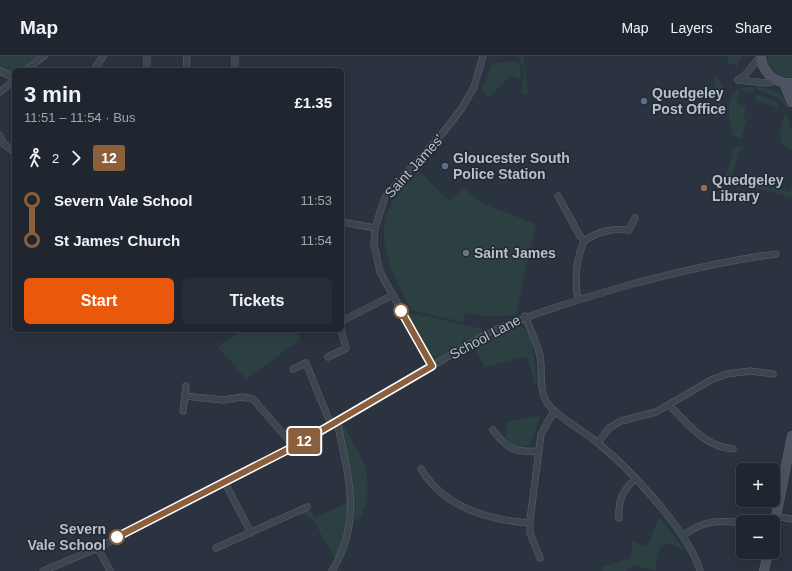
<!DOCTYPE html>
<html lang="en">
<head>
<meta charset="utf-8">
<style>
  body { margin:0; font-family:Helvetica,sans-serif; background:#282e37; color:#f1f3f6; height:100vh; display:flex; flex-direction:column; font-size:15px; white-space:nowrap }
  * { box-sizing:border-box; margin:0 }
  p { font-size:13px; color:#a2a5aa }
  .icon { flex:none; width:22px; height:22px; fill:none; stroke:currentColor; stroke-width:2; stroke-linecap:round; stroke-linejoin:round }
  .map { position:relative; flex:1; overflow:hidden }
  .panel { position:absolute; left:12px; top:12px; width:332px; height:264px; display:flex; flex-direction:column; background:#20262f; border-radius:6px; box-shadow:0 4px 16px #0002,0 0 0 1px #3d434b }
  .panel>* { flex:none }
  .badge { padding:0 8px; border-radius:3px; font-size:14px; line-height:26px }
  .buttons { position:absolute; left:736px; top:407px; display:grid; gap:8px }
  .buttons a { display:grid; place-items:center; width:44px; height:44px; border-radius:6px; background:#20262f; box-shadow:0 4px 16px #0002,0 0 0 1px #3d434b; font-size:20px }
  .map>.badge { position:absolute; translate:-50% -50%; box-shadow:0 0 0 2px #fff }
  .legs { display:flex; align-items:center; gap:6px; height:44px; padding:0 12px; font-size:13px }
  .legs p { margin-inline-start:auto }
  .headline { display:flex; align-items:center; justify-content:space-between; height:68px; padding:0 12px }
  h1 { font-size:22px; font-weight:700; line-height:30px }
  .cta { display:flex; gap:8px; margin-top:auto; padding:8px 12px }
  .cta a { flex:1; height:46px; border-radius:6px; background:#ea580c; color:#fff; font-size:16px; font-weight:700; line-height:46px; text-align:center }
  .cta a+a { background:#282e37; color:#f1f3f6 }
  ul { padding:0 12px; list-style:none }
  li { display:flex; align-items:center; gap:14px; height:40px; font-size:15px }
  li i { display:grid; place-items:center; width:6px; height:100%; margin:0 5px; background:currentColor }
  li i::after { content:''; width:10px; height:10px; margin:-5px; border:3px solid; border-radius:50%; background:#20262f }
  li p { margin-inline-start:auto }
  li:first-child i { background:linear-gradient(#0000 50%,currentColor 0) }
  li:last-child i { background:linear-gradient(currentColor 50%,#0000 0) }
  header { display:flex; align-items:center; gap:24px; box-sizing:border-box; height:56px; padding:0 20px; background:#20262f; border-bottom:1px solid #3d434b }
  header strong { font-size:19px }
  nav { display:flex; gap:22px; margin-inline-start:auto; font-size:14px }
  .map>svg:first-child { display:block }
</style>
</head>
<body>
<header>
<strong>Map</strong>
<nav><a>Map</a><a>Layers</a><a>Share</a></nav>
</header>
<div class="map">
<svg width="792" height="515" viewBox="0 0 792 515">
  <rect width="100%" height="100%" fill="#2a333f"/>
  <path fill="#2d4041" d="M 0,0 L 44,0 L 26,14 L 14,14 L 14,22 L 0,15 Z
    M 521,0 L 523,0 L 528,38 L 524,39 L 522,35 L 524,33 L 521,30 C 526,23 524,11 519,4 L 521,4 Z
    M 728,0 L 743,0 L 736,9 L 727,7 Z
    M 768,0 L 792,0 L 792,21 C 779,22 768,14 768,0 Z
    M 517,5 L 520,9 L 521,25 L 517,21 L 516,22 L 511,19 L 489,42 L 482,34 L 492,7 Z
    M 713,20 L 716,20 L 723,30 L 718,65 L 716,59 L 711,60 L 710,54 L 718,53 Z
    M 746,31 L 753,31 L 753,37 L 740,34 L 737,47 L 746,51 L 743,62 L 747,63 L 741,83 L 732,79 C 729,60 722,38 746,31 Z
    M 757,31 C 771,32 784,37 790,51 L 787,52 L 778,42 L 757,34 Z
    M 757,38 L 777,46 L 778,52 L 755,44 Z
    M 785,58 L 787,58 L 792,75 L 792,95 L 783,90 L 779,78 Z
    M 738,90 L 744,94 L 739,95 L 732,120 L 790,136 L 792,130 L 792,142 L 731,124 L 722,125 L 729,112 L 733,92 Z
    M 419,115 L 450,145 L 464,132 L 481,147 L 536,168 L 516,258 C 497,262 483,261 464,256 L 463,266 L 411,254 C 394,220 369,177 396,141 C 402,131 411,123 419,115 Z
    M 401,255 L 492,275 L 432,310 Z
    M 513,270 C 517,270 521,270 525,273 C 534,282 535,315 537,327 L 535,328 L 527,300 L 485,311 L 473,290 Z
    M 241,274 L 295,274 L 301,283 L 246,323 L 218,291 Z
    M 541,359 L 533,382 L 529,389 C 521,392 510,388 505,381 L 507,373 L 505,369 L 507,366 Z
    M 342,367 C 348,378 364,403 366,414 C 369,431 369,455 355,466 L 350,413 L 352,412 L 348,412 L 339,368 Z
    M 351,445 L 350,469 L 337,506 L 313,464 L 297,455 L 307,451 L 316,461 Z
    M 659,461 L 686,495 L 669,487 L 659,492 L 655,515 L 633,509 L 626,515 L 603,515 L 603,511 L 631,502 L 632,485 L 647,491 Z"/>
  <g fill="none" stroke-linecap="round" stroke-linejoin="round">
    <g stroke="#5b636c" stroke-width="7">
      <path id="street" d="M 147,0 L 147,14
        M 235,0 L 235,14
        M 26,14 L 44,0
        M 94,14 L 103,0
        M 186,14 L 187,0
        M 0,15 L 14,22
        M 738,24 L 767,27 L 777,25
        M 738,24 L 744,20 L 761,0
        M 0,36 L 14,24
        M 0,80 L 4,88 L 14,96
        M 558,140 L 580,180 L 584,185 C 576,204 574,222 578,243
        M 342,166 L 375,172
        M 584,185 C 599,175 612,172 629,174 L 635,162
        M 525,260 C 530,273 537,287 540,300 C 543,316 538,334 548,348 C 556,360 585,376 598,387 C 630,413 689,476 700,515
        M 342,265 L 393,239
        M 328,301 L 346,292 L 341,274
        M 432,310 L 380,216 L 374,188 L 375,172 L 385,141 L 442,78 L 462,52 L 474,31 L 483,0
        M 293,313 L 306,307 L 331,369
        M 185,340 L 223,344 L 242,341 L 253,343 L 287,382 L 293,391
        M 669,349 C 688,368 705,391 733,393
        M 183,355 L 186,330
        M 493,374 C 506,392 515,397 538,395
        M 598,387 L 609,372 L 621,365 L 656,356 L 711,324 L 727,318 L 750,315 L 773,318
        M 421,413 C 444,451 487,464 530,467
        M 224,425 L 251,477
        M 776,460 L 792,463
        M 619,462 C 618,445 622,435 635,423
        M 683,480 C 703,464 718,464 743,467
        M 98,492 L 110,515
        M 216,492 L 307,451
        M 540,502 L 530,477 L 530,464 L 541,378 L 554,355
        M 43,515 L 98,492 L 293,391 L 492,275 C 539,255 587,241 636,227 C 682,215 729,204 776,198
        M 332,515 C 363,464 348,420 337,365"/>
    </g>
    <g stroke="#5b636c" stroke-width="10">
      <path id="secondary" d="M 761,0 C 762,17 776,28 792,27
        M 784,27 L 792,46
        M 773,475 L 792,380
        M 764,515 L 768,496"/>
    </g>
    <use href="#street" stroke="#3d454f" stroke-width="6"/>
    <use href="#secondary" stroke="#4c5461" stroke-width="9"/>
  </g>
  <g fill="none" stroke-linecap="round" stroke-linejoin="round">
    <g stroke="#fff" stroke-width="9">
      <path id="line-1" d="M 117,481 L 293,391 L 432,310 L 401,255"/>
    </g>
    <use href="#line-1" stroke="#8b5e3c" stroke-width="6"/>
  </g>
  <g fill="#5c6f8a" stroke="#222a34" stroke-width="1.5">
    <circle cx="644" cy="45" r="4"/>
    <circle cx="445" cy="110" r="4"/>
  </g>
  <circle fill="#8d6e63" stroke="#222a34" stroke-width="1.5" cx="704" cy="132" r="4"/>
  <circle fill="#6b7280" stroke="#222a34" stroke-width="1.5" cx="466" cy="197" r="4"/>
  <g fill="#fff" stroke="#8b5e3c" stroke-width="2">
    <circle cx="401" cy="255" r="7"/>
    <circle cx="117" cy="481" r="7"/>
  </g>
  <g text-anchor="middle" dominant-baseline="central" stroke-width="3" stroke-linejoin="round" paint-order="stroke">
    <g font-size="14" font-weight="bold" fill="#bac0c9" stroke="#222a34" text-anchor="start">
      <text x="652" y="37">Quedgeley<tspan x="652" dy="16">Post Office</tspan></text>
      <text x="453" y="102">Gloucester South<tspan x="453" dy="16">Police Station</tspan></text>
      <text x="712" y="124">Quedgeley<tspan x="712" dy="16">Library</tspan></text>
      <text x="474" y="197">Saint James</text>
    </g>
    <g font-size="14" fill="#bac0c9" stroke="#222a34">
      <text transform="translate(414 110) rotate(-48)">Saint James'</text>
      <text transform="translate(485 281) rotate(-28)">School Lane</text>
    </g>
    <g font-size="14" font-weight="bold" fill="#bac0c9" stroke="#222a34" text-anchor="end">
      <text x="106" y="473">Severn<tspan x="106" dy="16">Vale School</tspan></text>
    </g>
  </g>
</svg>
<div class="buttons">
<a>+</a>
<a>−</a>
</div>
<b class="badge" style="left:304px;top:385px;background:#8b5e3c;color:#fff">12</b>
<section class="panel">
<div class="headline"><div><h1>3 min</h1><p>11:51 – 11:54 · Bus</p></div><b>£1.35</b></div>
<div class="legs"><svg class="icon" aria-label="walk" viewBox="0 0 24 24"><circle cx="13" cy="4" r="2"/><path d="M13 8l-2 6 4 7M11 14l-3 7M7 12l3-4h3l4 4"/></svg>2<svg class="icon" aria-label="forward" viewBox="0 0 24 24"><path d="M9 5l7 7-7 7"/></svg><b class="badge" style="background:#8b5e3c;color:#fff">12</b></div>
<ul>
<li><i style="color:#8b5e3c"></i><b>Severn Vale School</b><p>11:53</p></li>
<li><i style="color:#8b5e3c"></i><b>St James' Church</b><p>11:54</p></li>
</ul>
<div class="cta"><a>Start</a><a>Tickets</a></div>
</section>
</div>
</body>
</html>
